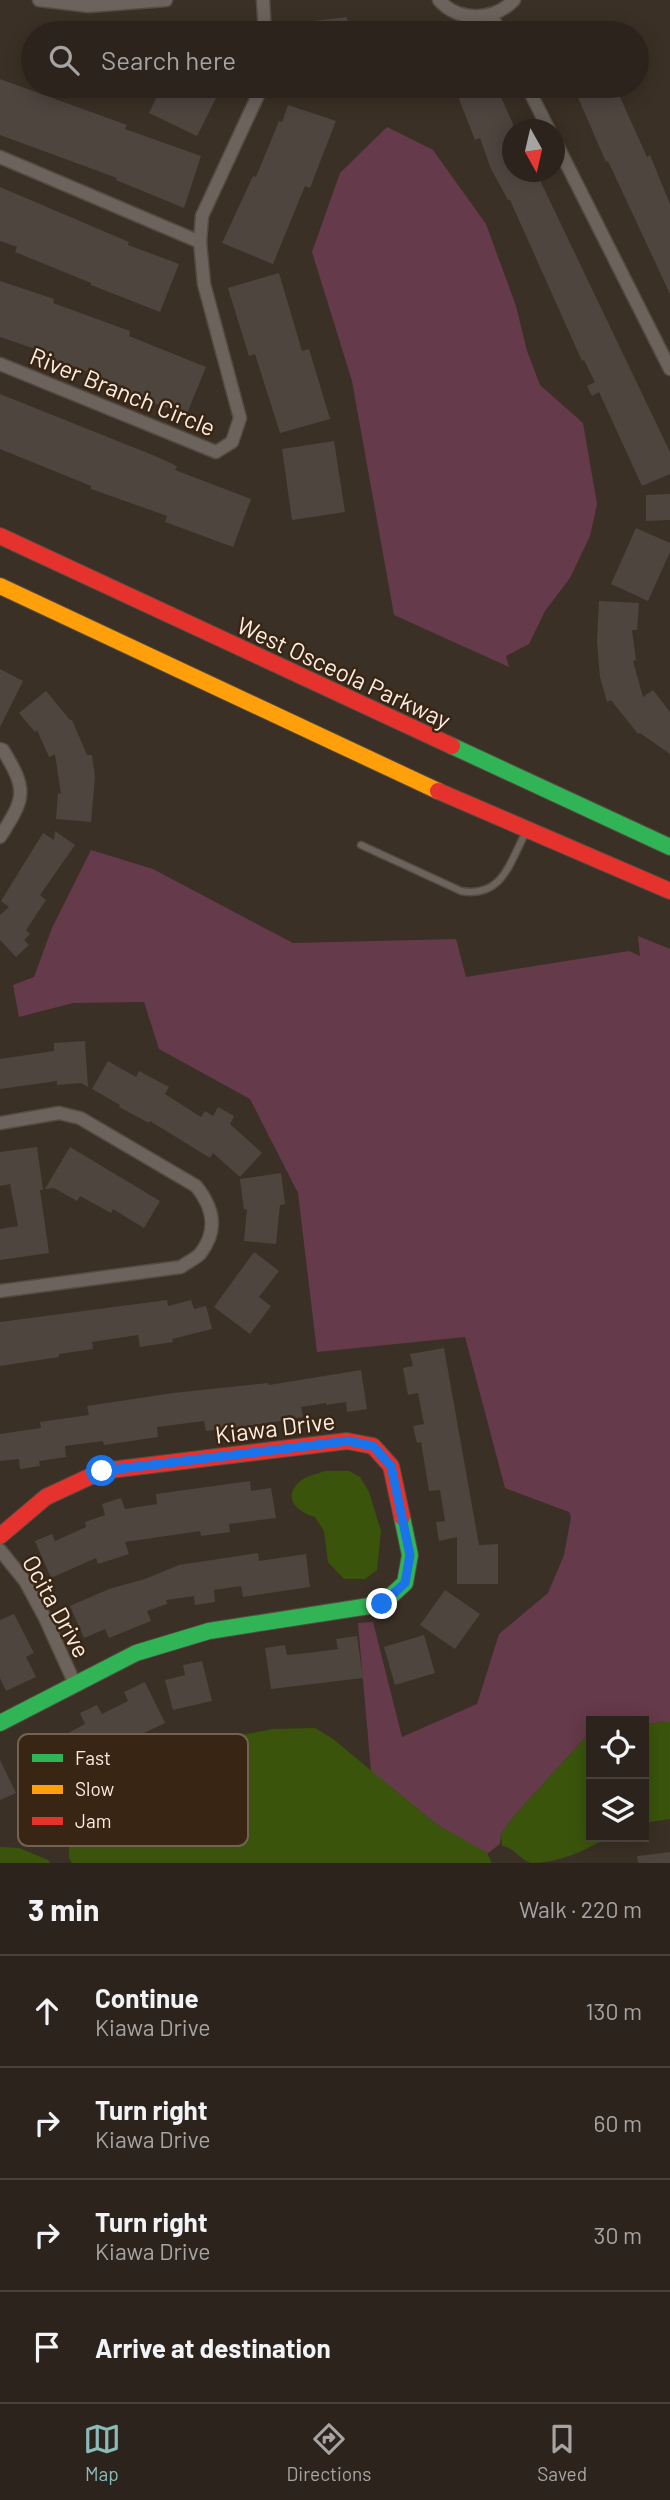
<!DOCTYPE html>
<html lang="en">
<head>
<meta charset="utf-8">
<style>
	:root { --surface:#2c241c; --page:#342c25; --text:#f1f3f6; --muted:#a6a4a3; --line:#48413b; --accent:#8bbbb9 }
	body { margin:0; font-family:Barlow,sans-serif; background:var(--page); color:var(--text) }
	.controls { position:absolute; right:21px; bottom:21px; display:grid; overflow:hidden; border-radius:0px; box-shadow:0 4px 18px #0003 }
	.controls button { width:63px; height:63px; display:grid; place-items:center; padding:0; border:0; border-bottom:2px solid var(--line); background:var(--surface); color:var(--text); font:35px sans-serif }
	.compass { position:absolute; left:502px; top:119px; width:63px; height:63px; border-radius:50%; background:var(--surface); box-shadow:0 4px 18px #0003; rotate:172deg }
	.stop { position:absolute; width:21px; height:21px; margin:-16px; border:5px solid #1a73e8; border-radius:50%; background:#fff }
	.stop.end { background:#1a73e8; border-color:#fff; box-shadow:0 2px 7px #0008 }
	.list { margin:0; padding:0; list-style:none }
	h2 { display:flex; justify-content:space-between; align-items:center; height:91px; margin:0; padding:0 28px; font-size:30px }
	h2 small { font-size:23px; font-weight:400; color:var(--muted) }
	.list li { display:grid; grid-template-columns:46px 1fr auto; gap:21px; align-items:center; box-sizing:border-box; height:112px; padding:0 28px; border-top:2px solid var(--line) }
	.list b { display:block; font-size:26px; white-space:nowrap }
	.list p { margin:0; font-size:23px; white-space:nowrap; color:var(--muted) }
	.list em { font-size:23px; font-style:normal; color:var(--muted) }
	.icon { flex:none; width:38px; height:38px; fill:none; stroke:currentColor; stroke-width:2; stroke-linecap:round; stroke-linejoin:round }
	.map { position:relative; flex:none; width:670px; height:1863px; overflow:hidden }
	.search { position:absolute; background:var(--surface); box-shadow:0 4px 18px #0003; left:21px; right:21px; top:21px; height:77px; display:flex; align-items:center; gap:18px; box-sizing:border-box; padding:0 24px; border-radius:38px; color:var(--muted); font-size:26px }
	.sheet { height:539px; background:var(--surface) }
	nav { display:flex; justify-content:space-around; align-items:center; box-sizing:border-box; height:98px; border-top:2px solid var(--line); background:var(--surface); font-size:19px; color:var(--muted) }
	nav a { display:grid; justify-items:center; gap:4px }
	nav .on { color:var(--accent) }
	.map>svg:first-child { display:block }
	.green { fill:#653a4a }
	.water { fill:#3a550b }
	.building { fill:#4f453f }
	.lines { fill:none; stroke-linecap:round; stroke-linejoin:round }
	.lane-casing { stroke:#554b42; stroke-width:9 }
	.street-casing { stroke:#554b42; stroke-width:15 }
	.fast-casing { stroke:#554b42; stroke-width:18 }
	.slow-casing { stroke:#554b42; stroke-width:18 }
	.jam-casing { stroke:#554b42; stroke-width:18 }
	.lane { stroke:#6c635c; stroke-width:6 }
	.street { stroke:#6c635c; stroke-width:12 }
	.fast { stroke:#30b455; stroke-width:16 }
	.slow { stroke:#ff9f0a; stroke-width:16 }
	.jam { stroke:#e5322d; stroke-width:16 }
	.route { stroke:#1a73e8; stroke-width:9 }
	.labels { text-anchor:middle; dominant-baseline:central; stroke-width:5; stroke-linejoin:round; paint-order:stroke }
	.street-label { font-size:24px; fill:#fbede2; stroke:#392514 }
	.key { fill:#392514; stroke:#736152; stroke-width:2 }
	.key-label { font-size:19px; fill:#fbede2 }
</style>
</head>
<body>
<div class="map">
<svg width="670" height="1863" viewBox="0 0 670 1863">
	<rect width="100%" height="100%" fill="#3b3025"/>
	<g class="green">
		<path d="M387 127 433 150 486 224 516 306 527 351 540 385 583 423 597 504 590 536 570 578 545 611 529 644 506 656 509 667 394 615 352 381 312 252 340 173Z"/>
		<path d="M91 850 153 869 293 943 456 939 466 977 629 951 640 956 638 936 670 949V1722L644 1724V1721H591V1736L585 1738 514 1816 501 1834 500 1844 487 1854 436 1824 371 1771 358 1623 373 1622 402 1737 477 1704 499 1634 548 1593 564 1555 571 1517 569 1512 505 1488 465 1337 317 1352 298 1193 250 1099 159 1049 144 1002 73 1003 19 1017 13 985 34 977 52 928Z"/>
	</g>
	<g class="water">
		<path d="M325 1471H349L360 1477 369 1492 381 1531 377 1570 365 1579H344L328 1562 324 1531 315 1517C298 1512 282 1499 299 1482 305 1476 317 1474 325 1471Z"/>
		<path d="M666 1722H670V1819L644 1823V1724Z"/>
		<path d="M315 1728 333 1739 436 1824 487 1853 492 1863H72L69 1858V1818L90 1799 158 1765 232 1737 273 1729Z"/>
		<path d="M591 1736V1837H609C586 1850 559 1863 531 1863 520 1860 514 1847 502 1846L501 1834 514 1816 585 1738Z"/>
		<path d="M0 1847 19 1848 48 1860 50 1863H0Z"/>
	</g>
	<g class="building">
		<path d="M347 17 349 33H297L295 23Z"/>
		<path d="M0 79 127 125 125 129 201 156 184 208 116 180 117 178 0 135Z"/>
		<path d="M162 86H222L197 136 149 113Z"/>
		<path d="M454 86H496L513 124V172H536L670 452V474L642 486 599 392 592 396 587 386 595 382 584 360 582 361 510 200H508L491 169 480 138 475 140Z"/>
		<path d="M573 86H615L647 157 650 155 670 204V294L608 161 606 162Z"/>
		<path d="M288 105 336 121 310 188 305 186 273 264 222 243 253 176 256 177 279 121 282 122Z"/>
		<path d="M0 187 129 242 128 245 179 264 160 312 91 285V283L15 252 17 247 0 241Z"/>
		<path d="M279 273 302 351 309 349 330 419 280 433 255 354 249 356 228 288Z"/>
		<path d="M0 281 54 299 53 303 130 331 129 336 206 367 186 416 117 388 118 386 90 375 91 373 43 356 44 352 0 337Z"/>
		<path d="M0 394 155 456 177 466 175 470 251 499 233 547 165 522 167 516 91 489V486L0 449Z"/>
		<path d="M334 441 345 512 292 520 282 449Z"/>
		<path d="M670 494V520L646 521V495Z"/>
		<path d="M636 528 670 543V552L648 601 611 584Z"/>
		<path d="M599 601 639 603 637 630H632L636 660 633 661 643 697 653 690 670 712V754L640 733 638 734 611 700 607 702 600 677 597 641Z"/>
		<path d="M0 669 23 681 0 727Z"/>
		<path d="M46 691 70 720H72L87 755H92L95 777 91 822 56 819 58 793 61 794 55 754 49 757 37 730 35 732 19 713Z"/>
		<path d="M55 831 75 845 40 895 46 900 26 930 30 934 24 940 29 945 16 957 0 940V915L9 907 1 901 43 833 54 840Z"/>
		<path d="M85 1041 88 1087 81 1083 57 1085V1081L0 1089V1059L54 1051V1043Z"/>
		<path d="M108 1061 136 1077 139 1071 169 1087 165 1094 201 1117 205 1111 213 1116 218 1107 234 1116 230 1124 262 1153 240 1177 213 1153 210 1158 150 1121 149 1123 119 1107 120 1105 92 1089Z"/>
		<path d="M37 1147 43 1190H40L49 1253 0 1260V1229L18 1226 10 1184 0 1186V1152Z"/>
		<path d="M70 1147 160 1201 144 1228 113 1209 111 1213 80 1196 77 1201 54 1188 45 1189Z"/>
		<path d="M281 1173 285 1204 280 1205 276 1244 244 1241 247 1209 244 1210 240 1179Z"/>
		<path d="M254 1252 279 1271 259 1297 271 1306 250 1334 214 1307Z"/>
		<path d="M167 1300 168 1306 191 1300 194 1309 206 1306 212 1329 172 1339 173 1342 140 1347 138 1335 92 1342 93 1349 59 1354V1357L0 1366V1322Z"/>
		<path d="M444 1348 479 1545 498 1544V1584H457V1537L439 1541 436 1522 445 1521 440 1490 429 1491 421 1442 417 1443 413 1426 424 1424 418 1393 408 1395 403 1368 413 1366 410 1354Z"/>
		<path d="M361 1370 367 1409 347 1412 346 1402 326 1405V1403L301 1407 303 1417 274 1422 206 1431 204 1421 157 1427 158 1437 104 1445 103 1441 65 1446 66 1457 39 1461 40 1466 20 1469 19 1459 0 1461V1434L41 1428 40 1422 89 1415 87 1406 173 1393 268 1383 269 1385Z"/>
		<path d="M250 1481 251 1491 271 1488 276 1518 229 1524 230 1532 201 1536 200 1531 125 1542 129 1554 98 1564 96 1558 51 1578 35 1541 52 1534 55 1541 86 1527 85 1522 105 1515 102 1504 121 1498 125 1509 157 1504 156 1494Z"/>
		<path d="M258 1553 259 1561 306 1554 310 1587 243 1597 241 1586 214 1590 215 1602 195 1605 194 1596 166 1600 167 1604 147 1611 151 1621 109 1638 105 1629 84 1638 70 1606 109 1589 145 1579 179 1565Z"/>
		<path d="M445 1590 480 1614 455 1649 420 1625Z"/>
		<path d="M14 1614 34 1653 26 1657 36 1677 6 1691 0 1678V1620Z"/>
		<path d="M424 1635 435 1673 395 1685 384 1647Z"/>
		<path d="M357 1636 363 1678 271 1689 265 1648 285 1645 287 1655 308 1653 338 1649 336 1639Z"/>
		<path d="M202 1661 212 1701 173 1710 165 1680 185 1675 183 1665Z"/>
		<path d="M145 1682 165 1723 127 1741 123 1733 103 1743 108 1751 38 1787 17 1746 35 1738 39 1747 68 1733 85 1724 80 1713 97 1705 102 1714 128 1701 124 1692Z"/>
		<path d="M0 1760 16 1793 0 1800Z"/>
		<path d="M670 1852V1863H638L637 1856Z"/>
	</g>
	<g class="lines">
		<defs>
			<path id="lane" d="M361 845 461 891C502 898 509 864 525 834"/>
			<g id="street">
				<path d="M39 0 89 6 166 0"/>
				<path d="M263 0 265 33"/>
				<path d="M439 0C458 22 494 21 514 0"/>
				<path d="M491 15 501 33"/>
				<path d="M527 86 549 130"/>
				<path d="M554 139 670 369"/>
				<path d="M0 157 200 242"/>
				<path d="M0 364 216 452 232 442 240 418 204 284 200 242 202 216 259 93 260 86"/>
				<path d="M0 749 3 750C28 791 25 798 0 837"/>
				<path d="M0 1123 59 1113 80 1118 196 1186C213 1207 219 1230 200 1254 195 1259 186 1263 181 1267L0 1291"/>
				<path d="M0 1550 25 1581 45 1618 75 1684"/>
			</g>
			<g id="fast">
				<path d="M452 746 670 847"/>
				<path d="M0 1723 136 1653 209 1631 382 1604 405 1583 410 1555 402 1517"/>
			</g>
			<path id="slow" d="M0 586 438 791"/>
			<g id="jam">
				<path d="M0 536 452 746"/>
				<path d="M438 791 670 891"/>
				<path d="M0 1536 46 1497 102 1471 347 1441 373 1446 391 1466 402 1517"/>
			</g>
		</defs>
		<use href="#lane" class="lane-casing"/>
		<use href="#street" class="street-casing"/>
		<use href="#fast" class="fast-casing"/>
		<use href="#slow" class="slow-casing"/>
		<use href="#jam" class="jam-casing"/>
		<use href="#lane" class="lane"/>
		<use href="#street" class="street"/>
		<use href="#fast" class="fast"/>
		<use href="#slow" class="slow"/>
		<use href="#jam" class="jam"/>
	</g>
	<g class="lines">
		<path class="route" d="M102 1471 348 1441 373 1446 391 1466 410 1555 405 1583 382 1604"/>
	</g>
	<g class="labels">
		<g class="street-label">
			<text transform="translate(123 391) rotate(22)">River Branch Circle</text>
			<text transform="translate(344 672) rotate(25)">West Osceola Parkway</text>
			<text transform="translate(275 1427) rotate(-7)">Kiawa Drive</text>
			<text transform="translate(57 1606) rotate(61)">Ocita Drive</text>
		</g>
	</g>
	<rect x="18" y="1734" width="230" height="112" rx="10" class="key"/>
	<rect x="32" y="1754" width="31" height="8" fill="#30b455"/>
	<rect x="32" y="1785" width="31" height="9" fill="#ff9f0a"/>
	<rect x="32" y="1817" width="31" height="8" fill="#e5322d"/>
	<g class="key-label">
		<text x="75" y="1765">Fast</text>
		<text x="75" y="1796">Slow</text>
		<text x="75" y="1828">Jam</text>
	</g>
</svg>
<div class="controls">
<button><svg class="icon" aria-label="locate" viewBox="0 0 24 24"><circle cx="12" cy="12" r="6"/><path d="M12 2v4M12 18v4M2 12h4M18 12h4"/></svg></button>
<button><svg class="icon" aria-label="layers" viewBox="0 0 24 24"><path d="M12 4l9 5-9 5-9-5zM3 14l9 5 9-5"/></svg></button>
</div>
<svg class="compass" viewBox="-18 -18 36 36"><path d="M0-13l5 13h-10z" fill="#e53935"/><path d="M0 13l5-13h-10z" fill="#a6a4a3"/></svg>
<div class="stop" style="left:102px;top:1471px"></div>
<div class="stop end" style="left:382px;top:1604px"></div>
<div class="search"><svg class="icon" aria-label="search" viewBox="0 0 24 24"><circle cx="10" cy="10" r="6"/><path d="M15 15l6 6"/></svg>Search here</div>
</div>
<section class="sheet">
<h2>3 min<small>Walk · 220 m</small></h2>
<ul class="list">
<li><svg class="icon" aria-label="ahead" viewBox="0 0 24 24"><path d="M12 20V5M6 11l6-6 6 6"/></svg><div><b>Continue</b><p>Kiawa Drive</p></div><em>130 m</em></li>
<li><svg class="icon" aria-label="right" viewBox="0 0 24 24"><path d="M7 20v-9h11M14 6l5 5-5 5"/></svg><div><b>Turn right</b><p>Kiawa Drive</p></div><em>60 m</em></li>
<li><svg class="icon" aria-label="right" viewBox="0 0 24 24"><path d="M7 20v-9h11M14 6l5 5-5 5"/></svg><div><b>Turn right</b><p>Kiawa Drive</p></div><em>30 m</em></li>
<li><svg class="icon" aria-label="arrive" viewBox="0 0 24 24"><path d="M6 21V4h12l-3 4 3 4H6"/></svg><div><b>Arrive at destination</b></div></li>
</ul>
</section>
<nav>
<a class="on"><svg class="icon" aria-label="map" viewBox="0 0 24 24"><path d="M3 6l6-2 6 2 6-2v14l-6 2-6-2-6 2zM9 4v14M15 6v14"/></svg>Map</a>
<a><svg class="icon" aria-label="directions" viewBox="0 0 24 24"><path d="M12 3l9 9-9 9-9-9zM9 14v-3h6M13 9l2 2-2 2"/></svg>Directions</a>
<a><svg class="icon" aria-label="saved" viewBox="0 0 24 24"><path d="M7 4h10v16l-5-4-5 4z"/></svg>Saved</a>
</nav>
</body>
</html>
